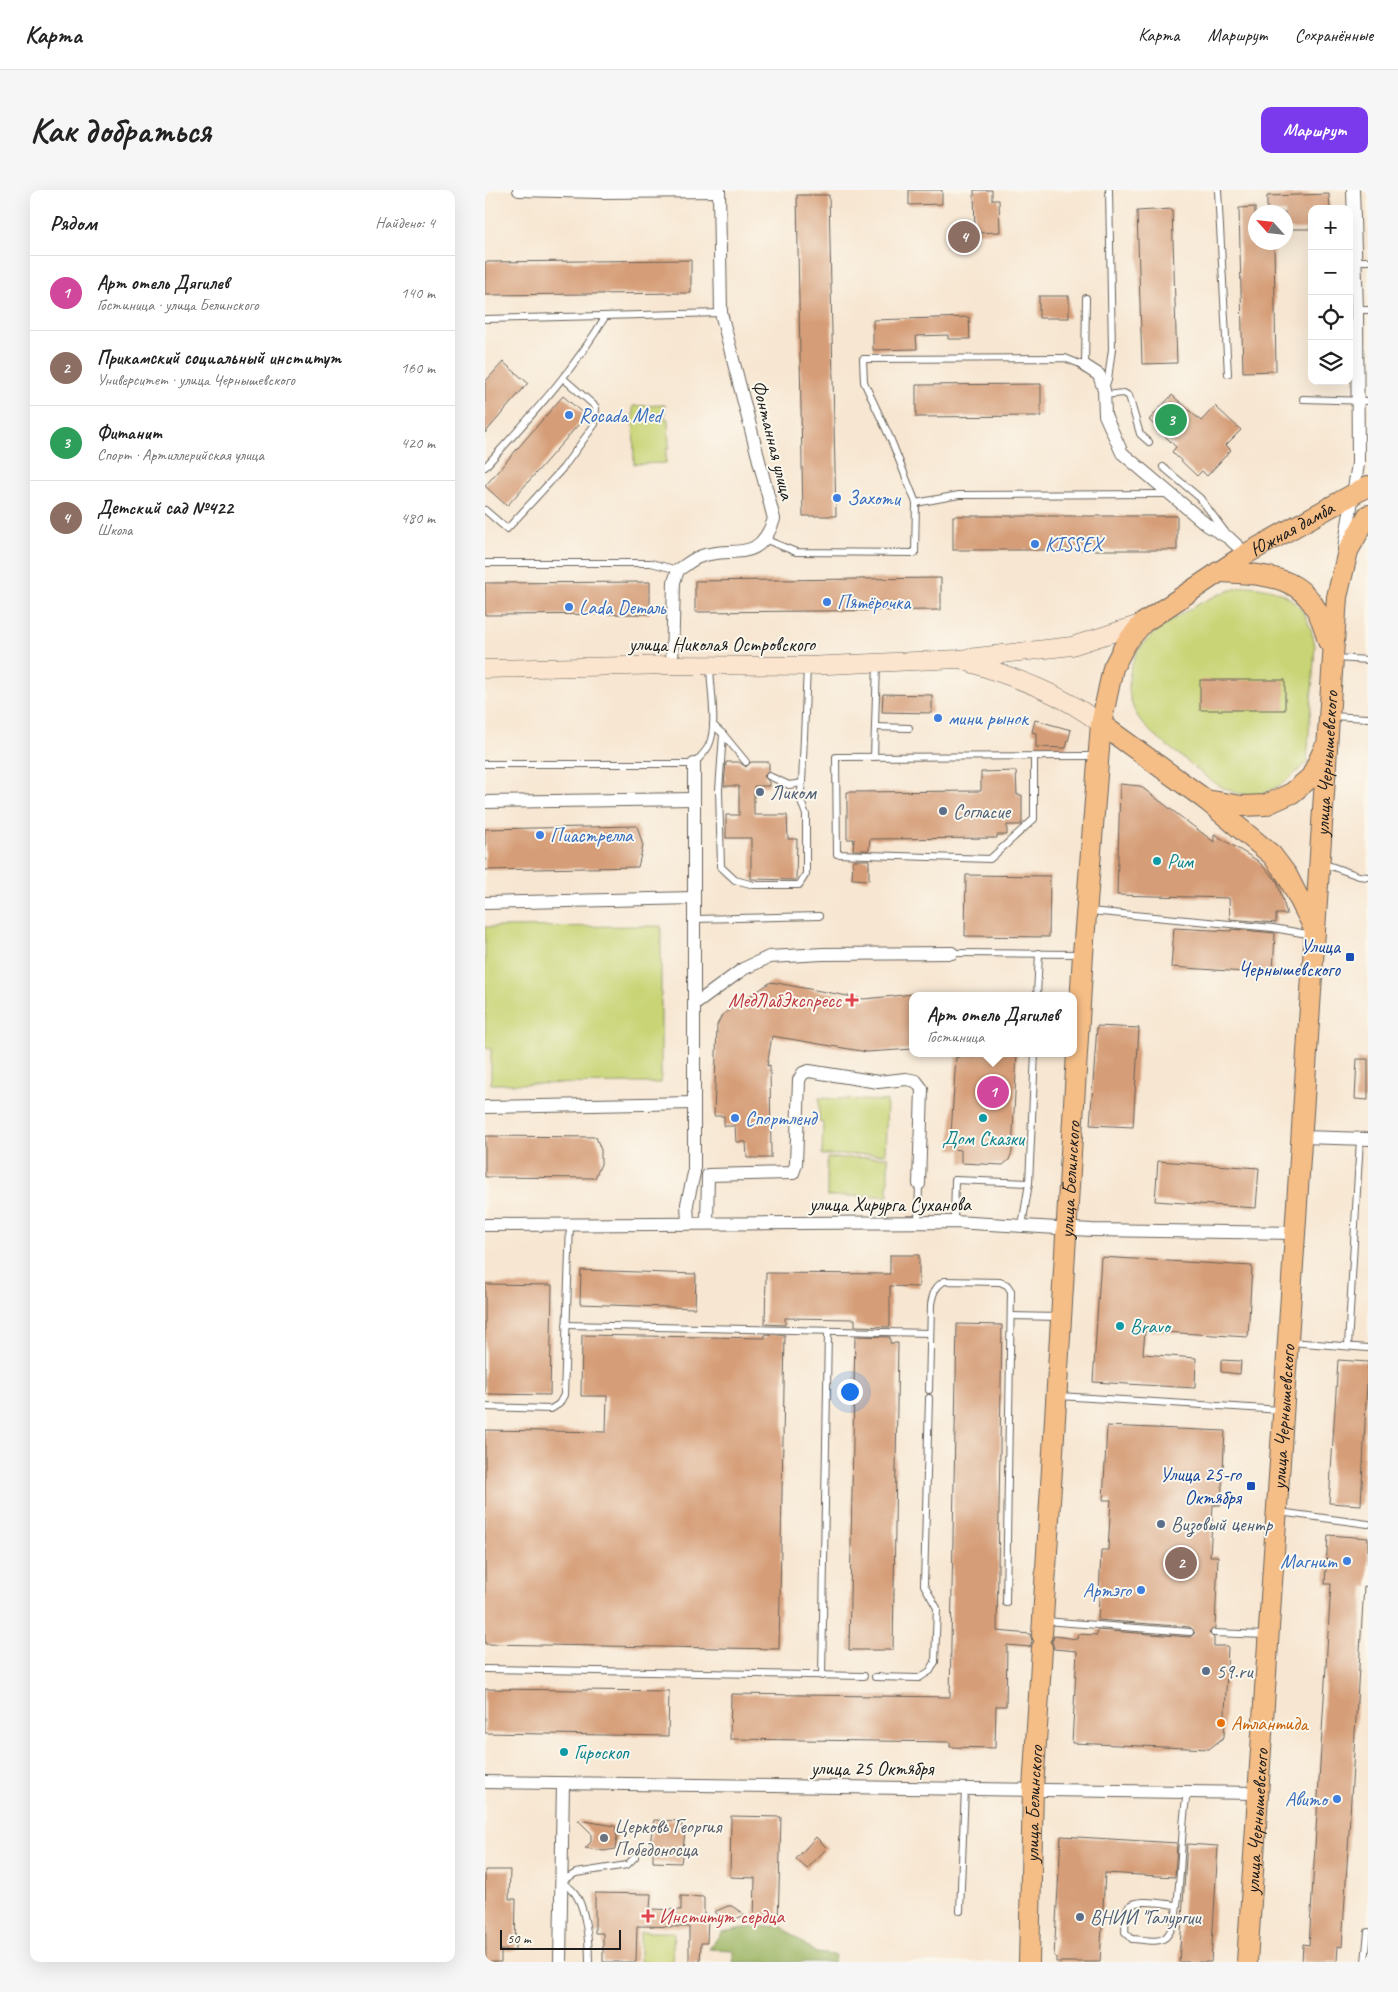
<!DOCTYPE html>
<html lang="ru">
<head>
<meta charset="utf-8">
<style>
	:root { --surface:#fff; --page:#f6f6f6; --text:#222; --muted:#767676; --line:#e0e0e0; --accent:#7c3aed }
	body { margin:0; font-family:Caveat,sans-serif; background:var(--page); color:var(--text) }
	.controls { position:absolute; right:15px; top:15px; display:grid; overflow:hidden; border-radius:10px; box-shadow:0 5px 20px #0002 }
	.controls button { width:45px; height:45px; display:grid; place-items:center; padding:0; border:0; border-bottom:1px solid var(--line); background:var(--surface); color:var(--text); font:25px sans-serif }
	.compass { position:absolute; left:763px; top:15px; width:45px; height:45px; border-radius:50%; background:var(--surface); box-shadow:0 5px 20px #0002; rotate:297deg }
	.scale { position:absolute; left:15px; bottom:12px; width:121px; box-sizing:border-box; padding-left:5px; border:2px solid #1c1c1c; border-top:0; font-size:14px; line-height:18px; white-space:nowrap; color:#1c1c1c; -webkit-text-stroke:4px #fbf7ec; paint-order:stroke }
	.you { position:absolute; left:364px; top:1201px; width:18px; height:18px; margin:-12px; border:4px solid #fff; border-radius:50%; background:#1a73e8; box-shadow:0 0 0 8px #1a73e833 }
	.badge { display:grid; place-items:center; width:32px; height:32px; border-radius:50%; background:var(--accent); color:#fff; font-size:16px; font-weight:700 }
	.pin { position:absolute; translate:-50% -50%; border:2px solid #fff; box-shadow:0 1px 5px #0006 }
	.popup { position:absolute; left:424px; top:802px; width:168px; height:65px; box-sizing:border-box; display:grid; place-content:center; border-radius:10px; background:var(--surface); filter:drop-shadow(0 1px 4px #0005); font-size:16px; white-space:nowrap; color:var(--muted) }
	.popup b { font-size:19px; color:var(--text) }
	.popup::after { content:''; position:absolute; left:50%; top:100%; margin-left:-10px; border:10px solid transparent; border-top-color:var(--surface) }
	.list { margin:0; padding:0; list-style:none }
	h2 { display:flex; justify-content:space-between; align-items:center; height:65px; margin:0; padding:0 20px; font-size:21px }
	h2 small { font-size:16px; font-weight:400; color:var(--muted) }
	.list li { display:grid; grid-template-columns:32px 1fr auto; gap:15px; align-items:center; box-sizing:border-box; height:75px; padding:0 20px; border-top:1px solid var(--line) }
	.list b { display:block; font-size:19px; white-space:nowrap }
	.list p { margin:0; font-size:16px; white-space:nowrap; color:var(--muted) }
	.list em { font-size:16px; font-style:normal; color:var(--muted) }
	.icon { flex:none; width:28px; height:28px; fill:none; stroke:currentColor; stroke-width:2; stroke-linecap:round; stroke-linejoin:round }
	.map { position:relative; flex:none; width:883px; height:1772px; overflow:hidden; border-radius:10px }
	header { display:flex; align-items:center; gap:30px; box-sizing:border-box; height:70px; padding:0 25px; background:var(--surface); border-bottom:1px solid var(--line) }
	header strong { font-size:24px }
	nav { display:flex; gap:28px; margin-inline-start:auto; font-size:18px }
	.intro { display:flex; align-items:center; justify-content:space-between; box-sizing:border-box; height:120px; padding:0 30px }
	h1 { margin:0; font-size:35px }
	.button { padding:12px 22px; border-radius:10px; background:var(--accent); color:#fff; font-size:18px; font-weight:700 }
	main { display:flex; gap:30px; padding:0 30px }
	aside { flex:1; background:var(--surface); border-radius:10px; box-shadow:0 5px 20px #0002 }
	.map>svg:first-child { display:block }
	.green { fill:#c8d475; stroke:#727848 }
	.forest { fill:#9eb666; stroke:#5d6941 }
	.building { fill:#d69e78 }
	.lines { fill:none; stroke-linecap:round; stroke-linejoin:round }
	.lane-casing { stroke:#69635b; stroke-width:8 }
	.street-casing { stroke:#69635b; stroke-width:14 }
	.secondary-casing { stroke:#69635b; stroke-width:19 }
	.primary-casing { stroke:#69635b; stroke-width:22 }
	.lane { stroke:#fff; stroke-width:6 }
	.street { stroke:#fff; stroke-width:12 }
	.secondary { stroke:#fbe5cf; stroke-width:18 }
	.primary { stroke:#f6be87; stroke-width:20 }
	.shop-dot { fill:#3f7fe0; stroke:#fbf7ec; stroke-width:2 }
	.service-dot { fill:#5c6f8a; stroke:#fbf7ec; stroke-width:2 }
	.culture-dot { fill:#0f9aa8; stroke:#fbf7ec; stroke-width:2 }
	.transit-dot { fill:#1a4fb4; stroke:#fbf7ec; stroke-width:2 }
	.health-dot { fill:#e0444e; stroke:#fbf7ec; stroke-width:2 }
	.food-dot { fill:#e8710a; stroke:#fbf7ec; stroke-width:2 }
	.worship-dot { fill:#6b7280; stroke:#fbf7ec; stroke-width:2 }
	.labels { text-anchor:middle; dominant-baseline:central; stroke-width:4; stroke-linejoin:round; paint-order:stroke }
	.shop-label { font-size:20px; fill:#366cbe; stroke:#fbf7ec; text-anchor:start }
	.street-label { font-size:20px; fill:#1c1c1c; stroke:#fbf7ec }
	.service-label { font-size:20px; fill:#4e5e75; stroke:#fbf7ec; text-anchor:start }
	.culture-label { font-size:20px; fill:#0d838f; stroke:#fbf7ec; text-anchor:start }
	.transit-label { font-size:20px; fill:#164399; stroke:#fbf7ec; text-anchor:end }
	.health-label { font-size:20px; fill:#be3a42; stroke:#fbf7ec; text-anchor:end }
	.food-label { font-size:20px; fill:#c56008; stroke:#fbf7ec; text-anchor:start }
	.worship-label { font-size:20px; fill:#5b616d; stroke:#fbf7ec; text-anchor:start }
</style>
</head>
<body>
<header>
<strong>Карта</strong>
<nav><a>Карта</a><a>Маршрут</a><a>Сохранённые</a></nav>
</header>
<div class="intro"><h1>Как добраться</h1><a class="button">Маршрут</a></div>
<main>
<aside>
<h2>Рядом<small>Найдено: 4</small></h2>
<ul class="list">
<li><span class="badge" style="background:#d1479c">1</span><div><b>Арт отель Дягилев</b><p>Гостиница · улица Белинского</p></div><em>140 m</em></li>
<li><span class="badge" style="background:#8d6e63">2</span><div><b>Прикамский социальный институт</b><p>Университет · улица Чернышевского</p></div><em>160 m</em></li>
<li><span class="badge" style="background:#2e9e5b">3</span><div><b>Фитанит</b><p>Спорт · Артиллерийская улица</p></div><em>420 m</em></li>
<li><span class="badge" style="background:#8d6e63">4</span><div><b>Детский сад №422</b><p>Школа</p></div><em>480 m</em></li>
</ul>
</aside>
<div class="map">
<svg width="883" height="1772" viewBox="0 0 883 1772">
	<rect width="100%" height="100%" fill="#fbf7ec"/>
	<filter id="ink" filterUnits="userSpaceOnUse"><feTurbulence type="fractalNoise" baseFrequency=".02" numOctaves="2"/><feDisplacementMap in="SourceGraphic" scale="10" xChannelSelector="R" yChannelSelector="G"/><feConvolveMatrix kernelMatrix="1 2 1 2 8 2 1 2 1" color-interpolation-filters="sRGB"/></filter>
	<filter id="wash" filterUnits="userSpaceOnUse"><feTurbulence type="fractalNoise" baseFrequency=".0096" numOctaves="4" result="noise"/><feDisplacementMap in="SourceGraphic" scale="20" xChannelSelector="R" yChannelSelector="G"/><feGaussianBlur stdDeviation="1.12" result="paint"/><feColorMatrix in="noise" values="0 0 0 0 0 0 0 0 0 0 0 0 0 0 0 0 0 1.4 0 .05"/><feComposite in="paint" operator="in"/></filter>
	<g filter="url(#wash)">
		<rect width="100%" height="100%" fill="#f7e6d1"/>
		<g class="green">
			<path d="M180 215V229H183L184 259H181V273L149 274 148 216Z"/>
			<path d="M761 396C803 398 822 414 830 456L822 573C809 584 792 601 774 604 744 608 723 589 701 570 683 556 656 539 648 517 640 498 644 468 659 453 680 430 730 402 761 396Z"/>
			<path d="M176 736V893L6 894V859L0 858V737Z"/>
			<path d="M334 908 402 911 400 964 337 965 338 933 334 932Z"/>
			<path d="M403 967V1006H342V968Z"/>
			<path d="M155 1742H189L187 1772H155Z"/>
		</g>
		<path class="forest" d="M296 1736 331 1763 350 1765 349 1772H248V1760L224 1759 237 1742 258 1738Z"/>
		<g id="blocks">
			<g class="building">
				<path d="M424 0H457V14L424 15Z"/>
				<path d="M489 0H507V10H514L515 42 490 43Z"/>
				<path d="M844 4 845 19H827V39H800V22H782V6Z"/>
				<path d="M312 5H344L351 326H318Z"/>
				<path d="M770 17V52H789L791 181 758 182 754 18Z"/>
				<path d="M687 19 692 173 657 174 652 21Z"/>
				<path d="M206 70V103L0 105V72Z"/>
				<rect x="554" y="106" width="30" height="22"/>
				<path d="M484 127 485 149H463V145L431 146 432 159 388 160V130Z"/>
				<path d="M18 172 43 193 0 243V192Z"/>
				<path d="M556 194V226L431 227V195Z"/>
				<path d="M687 205 716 231 730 216 756 240 741 255 746 260 722 286 717 281 712 286 687 262 691 257 664 230Z"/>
				<path d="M78 206 101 226 22 316 0 296Z"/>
				<rect x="468" y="326" width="224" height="34"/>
				<path d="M456 388V420L210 422V391Z"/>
				<path d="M165 392V424L0 425V393Z"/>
				<rect x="715" y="490" width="85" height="30"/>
				<path d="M398 504 447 505V523L397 522Z"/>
				<path d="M550 530 586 540 581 558 551 557V543L547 542Z"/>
				<path d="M241 572H254L261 577 266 572H284V581L279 586 284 592V596H269V625H302L303 649H312L311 690 266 689V648H241V625H254V596H239Z"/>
				<path d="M531 581 532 605H537V633L535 635H522V645H512V648L385 649 384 660H368L369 649H362V602L496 601V582Z"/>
				<path d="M635 594 655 596 729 652V644L773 671 792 691 802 724H791V733L745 729 744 708 632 705Z"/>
				<path d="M152 636 158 656 153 677 0 680V639Z"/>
				<path d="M368 670H384V690L367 689Z"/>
				<path d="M481 685 565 686 564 747 480 746Z"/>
				<path d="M689 738 746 741V739L790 743 788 784 686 777Z"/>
				<path d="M286 792 379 809 428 804V859L382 862 287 846 282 876 285 875 286 968H262L261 952H251L250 936H239V926H229L232 835 237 825Z"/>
				<path d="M612 836 654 838 648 937 605 935Z"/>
				<path d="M476 863H532L527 962 524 970 518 975 476 973V960L465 959 471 867H475Z"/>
				<path d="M872 869H883V910L870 909Z"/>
				<path d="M0 946 111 947 116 960V974L110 988 0 987Z"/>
				<path d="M673 971 774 978 771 1018 670 1011Z"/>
				<path d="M405 1065H434V1097L405 1096V1137L370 1136V1129L300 1128V1135L280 1134 281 1083 405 1084Z"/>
				<path d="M616 1067 767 1076 763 1147 660 1141 658 1164 711 1168 710 1198 608 1192Z"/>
				<path d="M96 1080 211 1084 210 1118 95 1114Z"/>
				<path d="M0 1094 67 1095 65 1205 0 1204Z"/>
				<path d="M472 1134 517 1135 512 1441 545 1444 547 1451 545 1457 522 1455 521 1516H511L510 1558 465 1557V1552L245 1549 246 1504 465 1507Z"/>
				<path d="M280 1144 300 1145 294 1459 0 1454V1240L121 1242 122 1206H96L97 1145 280 1148Z"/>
				<path d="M370 1146 405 1147V1153H413L408 1460H364Z"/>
				<path d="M736 1170 756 1171 755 1184 736 1182Z"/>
				<path d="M853 1170 883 1172 876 1315 844 1313Z"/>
				<path d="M622 1236 740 1241 736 1315H728L725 1366H733L730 1438 724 1443 729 1448V1456H743L739 1547 724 1559 587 1553 592 1461 569 1459 567 1452 569 1446 592 1449 593 1444 612 1445V1440L705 1447 710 1443 705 1437 613 1430 616 1360H623L626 1310H618Z"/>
				<path d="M843 1345 883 1348V1397L879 1396 857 1757 853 1756 852 1772H817L818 1754 824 1755 846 1394H840Z"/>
				<path d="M0 1499 184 1501 183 1546 0 1543Z"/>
				<path d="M246 1626 296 1627 293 1732 269 1731 270 1688 245 1687Z"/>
				<path d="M93 1630 130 1636 132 1647 130 1659 119 1661 100 1658 106 1652V1643Z"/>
				<path d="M169 1630 197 1631V1643H200L196 1673 168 1672V1659H165V1653Z"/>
				<path d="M576 1646 692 1653 690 1687 620 1683 615 1772H571V1767L569 1766Z"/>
				<path d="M331 1647 342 1658 322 1679 311 1669Z"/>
				<path d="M702 1654 733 1656 726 1772H694Z"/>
				<path d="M0 1680H25L24 1709H31L30 1761 16 1760V1772H1Z"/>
				<path d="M110 1703 166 1704 165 1719 196 1720V1706L219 1707V1726L223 1725 222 1753H216L215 1772H204V1737L152 1736 151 1772H118V1743H110Z"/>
				<path d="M243 1716H247L260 1725 246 1731 229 1722Z"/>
			</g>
		</g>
	</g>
	<g filter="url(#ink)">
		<use href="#blocks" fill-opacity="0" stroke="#69635b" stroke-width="1"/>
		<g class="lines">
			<defs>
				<g id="lane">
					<path d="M733 0 743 184"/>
					<path d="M870 71H883"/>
					<path d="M872 120H883"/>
					<path d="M0 129 236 123"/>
					<path d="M620 198 623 189 627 159 624 0"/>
					<path d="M619 205 639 203 644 206 655 244 664 252"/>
					<path d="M818 209 883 211"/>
					<path d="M0 277C44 228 86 184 120 127"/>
					<path d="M678 277 715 308 741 343"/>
					<path d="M431 313 474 305 682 304"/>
					<path d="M0 320 22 339 78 278 110 234 111 217 79 189"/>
					<path d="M279 349 311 362 430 363 431 313 406 250 379 192 378 169 580 168 600 176 601 108"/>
					<path d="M0 373H166L193 380"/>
					<path d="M851 468 883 470"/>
					<path d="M846 526 883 528"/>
					<path d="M228 535 238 544 234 600 236 677 250 690 269 695H314L321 684V625L315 608 317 593"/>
					<path d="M390 537 424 538"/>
					<path d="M238 544 261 572"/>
					<path d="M389 567 392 473"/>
					<path d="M549 567V629L505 669 352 664 351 567 610 566"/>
					<path d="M0 574H209C214 568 221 562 224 555 233 536 225 497 225 475"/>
					<path d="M284 586 304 595 317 593 322 477"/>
					<path d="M837 673 874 686 883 687"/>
					<path d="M605 721 788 738 828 745"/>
					<path d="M209 729 334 726"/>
					<path d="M467 763 596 764"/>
					<path d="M552 806 554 763"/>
					<path d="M433 1032 434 994"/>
					<path d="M469 1032 470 990 544 993"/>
					<path d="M537 1036 544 993 550 863"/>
					<path d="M526 1126 574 1127"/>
					<path d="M81 1135 445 1143"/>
					<path d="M805 1152 883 1158"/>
					<path d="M863 1156 875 949"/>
					<path d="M444 1200 446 1114C448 1103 450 1097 459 1091L515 1092 522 1095 526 1101 521 1413"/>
					<path d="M574 1206 796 1220"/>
					<path d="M0 1217 66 1219 74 1214 79 1205 85 1034"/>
					<path d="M794 1322 883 1334"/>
					<path d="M559 1431 705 1442"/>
					<path d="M729 1443 781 1445"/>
					<path d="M0 1479 379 1486"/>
					<path d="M337 1486 343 1141"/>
					<path d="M390 1487 434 1488 445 1481 450 1472 452 1418 439 1395 444 1208"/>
					<path d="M691 1715C679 1714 647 1706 641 1721 639 1727 641 1736 640 1742L647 1749C657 1749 673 1754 681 1747 685 1743 689 1734 690 1730 697 1688 695 1644 702 1602"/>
					<path d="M475 1721 480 1598"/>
					<path d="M104 1772C104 1753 101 1715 88 1701 85 1697 79 1694 75 1692L91 1683 142 1675 150 1667"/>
					<path d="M880 1772 883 1742"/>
				</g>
				<g id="street">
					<path d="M34 0 115 2 234 1"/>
					<path d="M600 176 614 185 619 200 620 225 637 263 722 335 744 348 761 364"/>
					<path d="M859 359 873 274 872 120 868 0"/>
					<path d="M187 475 189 392 193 380C200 376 206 370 214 367 246 354 273 377 289 329L236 123 234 0"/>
					<path d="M0 612 209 609"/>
					<path d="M0 713 209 708"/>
					<path d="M209 815 258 779 284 767 338 764 467 763"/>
					<path d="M0 917 209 913"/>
					<path d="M817 947 883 949"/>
					<path d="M203 1033 202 1014 209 983V574"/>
					<path d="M222 1033 223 985 308 983 311 974 314 890 318 883 324 881 393 892 421 889 431 891 437 899 434 994"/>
					<path d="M0 1035 469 1032 607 1040 810 1043"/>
					<path d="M0 1592 773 1603"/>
					<path d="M75 1772 78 1593"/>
				</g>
				<g id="secondary">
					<path d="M480 471C528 487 575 502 616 534"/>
					<path d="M0 479 187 475 322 476 474 469 587 456 658 433"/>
				</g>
				<g id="primary">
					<path d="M733 382C792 385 827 386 843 451"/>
					<path d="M616 534 721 610 757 616 780 615 807 603 826 587 839 559"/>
					<path d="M721 610 787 665 802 685 830 740"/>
					<path id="s1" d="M557 1445 598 764 616 534 628 478 641 453 658 433 761 364 883 296"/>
					<path id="s2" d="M544 1772 548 1599 557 1458"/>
					<path id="s3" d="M762 1772 852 407 863 361 883 325"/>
				</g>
			</defs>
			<use href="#lane" class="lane-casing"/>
			<use href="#street" class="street-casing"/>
			<use href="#secondary" class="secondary-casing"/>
			<use href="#primary" class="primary-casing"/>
			<use href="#lane" class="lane"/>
			<use href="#street" class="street"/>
			<use href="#secondary" class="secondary"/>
			<use href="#primary" class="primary"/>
		</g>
	</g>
	<g class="shop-dot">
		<circle cx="84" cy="225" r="5"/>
		<circle cx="352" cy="308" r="5"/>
		<circle cx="550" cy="354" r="5"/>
		<circle cx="342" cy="412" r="5"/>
		<circle cx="84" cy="417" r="5"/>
		<circle cx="453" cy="528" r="5"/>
		<circle cx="55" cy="645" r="5"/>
		<circle cx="250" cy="928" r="5"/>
		<circle cx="862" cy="1371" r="5"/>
		<circle cx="656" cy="1400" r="5"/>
		<circle cx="852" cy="1609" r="5"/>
	</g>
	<g class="service-dot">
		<circle cx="275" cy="602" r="5"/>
		<circle cx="458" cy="621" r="5"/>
		<circle cx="676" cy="1334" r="5"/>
		<circle cx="721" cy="1481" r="5"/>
		<circle cx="595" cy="1727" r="5"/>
	</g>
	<g class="culture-dot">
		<circle cx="672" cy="671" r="5"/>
		<circle cx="498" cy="928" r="5"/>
		<circle cx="635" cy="1136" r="5"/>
		<circle cx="79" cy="1562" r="5"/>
	</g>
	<g class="transit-dot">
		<rect x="860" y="762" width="10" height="10" rx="2.5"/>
		<rect x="761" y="1291" width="10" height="10" rx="2.5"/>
	</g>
	<g class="health-dot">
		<path d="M364.5 802.5h5v5h5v5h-5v5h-5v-5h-5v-5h5z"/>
		<path d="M160.5 1718.5h5v5h5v5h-5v5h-5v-5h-5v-5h5z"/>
	</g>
	<circle class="food-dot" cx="736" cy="1533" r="5"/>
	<circle class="worship-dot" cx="119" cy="1648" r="5"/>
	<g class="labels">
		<g class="shop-label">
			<text x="94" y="225">Rocada Med</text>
			<text x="362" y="308">Захоти</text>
			<text x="560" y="354">KISSEX</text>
			<text x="352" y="412">Пятёрочка</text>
			<text x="94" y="417">Lada Dеталь</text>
			<text x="463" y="528">мини рынок</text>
			<text x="65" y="645">Пиастрелла</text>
			<text x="260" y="928">Спортленд</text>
			<text x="852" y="1371" text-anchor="end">Магнит</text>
			<text x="646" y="1400" text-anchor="end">Артэго</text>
			<text x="842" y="1609" text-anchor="end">Авито</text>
		</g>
		<g class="street-label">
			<text transform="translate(288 250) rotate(76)">Фонтанная улица</text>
			<text stroke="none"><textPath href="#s1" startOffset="1201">Южная дамба</textPath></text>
			<text x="237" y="454">улица Николая Островского</text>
			<text stroke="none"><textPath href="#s3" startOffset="1201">улица Чернышевского</textPath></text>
			<text stroke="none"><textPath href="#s1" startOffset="456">улица Белинского</textPath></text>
			<text x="405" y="1014">улица Хирурга Суханова</text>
			<text stroke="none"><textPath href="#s3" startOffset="546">улица Чернышевского</textPath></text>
			<text x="387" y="1578">улица 25 Октября</text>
			<text stroke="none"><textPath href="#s2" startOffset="158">улица Белинского</textPath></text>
			<text stroke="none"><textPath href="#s3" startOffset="141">улица Чернышевского</textPath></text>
		</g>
		<g class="service-label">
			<text x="285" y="602">Ликом</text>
			<text x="468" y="621">Согласие</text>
			<text x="686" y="1334">Визовый центр</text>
			<text x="731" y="1481">59.ru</text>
			<text x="605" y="1727">ВНИИ "Галургии</text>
		</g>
		<g class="culture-label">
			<text x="682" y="671">Рим</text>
			<text x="498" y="948" text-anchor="middle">Дом Сказки</text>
			<text x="645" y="1136">Bravo</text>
			<text x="89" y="1562">Гироскоп</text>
		</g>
		<g class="transit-label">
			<text x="855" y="756">Улица<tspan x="855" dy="23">Чернышевского</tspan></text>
			<text x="756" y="1284">Улица 25-го<tspan x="756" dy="23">Октября</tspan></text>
		</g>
		<g class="health-label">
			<text x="356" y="810">МедЛабЭкспресс</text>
			<text x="174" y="1726" text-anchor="start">Институт сердца</text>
		</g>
		<g class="food-label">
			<text x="746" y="1533">Атлантида</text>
		</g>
		<g class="worship-label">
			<text x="129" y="1636">Церковь Георгия<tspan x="129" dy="23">Победоносца</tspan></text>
		</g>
	</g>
</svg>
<div class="controls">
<button>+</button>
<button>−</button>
<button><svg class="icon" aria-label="locate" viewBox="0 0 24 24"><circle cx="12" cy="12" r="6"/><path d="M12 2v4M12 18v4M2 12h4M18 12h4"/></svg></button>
<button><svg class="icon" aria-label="layers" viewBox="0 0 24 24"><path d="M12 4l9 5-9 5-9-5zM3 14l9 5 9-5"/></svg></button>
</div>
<svg class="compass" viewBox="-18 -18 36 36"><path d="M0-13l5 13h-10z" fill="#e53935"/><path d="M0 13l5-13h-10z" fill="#767676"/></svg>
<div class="scale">50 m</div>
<div class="you"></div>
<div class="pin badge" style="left:508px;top:902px;background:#d1479c">1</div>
<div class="popup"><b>Арт отель Дягилев</b>Гостиница</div>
<div class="pin badge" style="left:696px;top:1373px;background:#8d6e63">2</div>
<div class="pin badge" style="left:686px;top:230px;background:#2e9e5b">3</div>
<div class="pin badge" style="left:479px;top:47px;background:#8d6e63">4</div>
</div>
</main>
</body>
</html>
